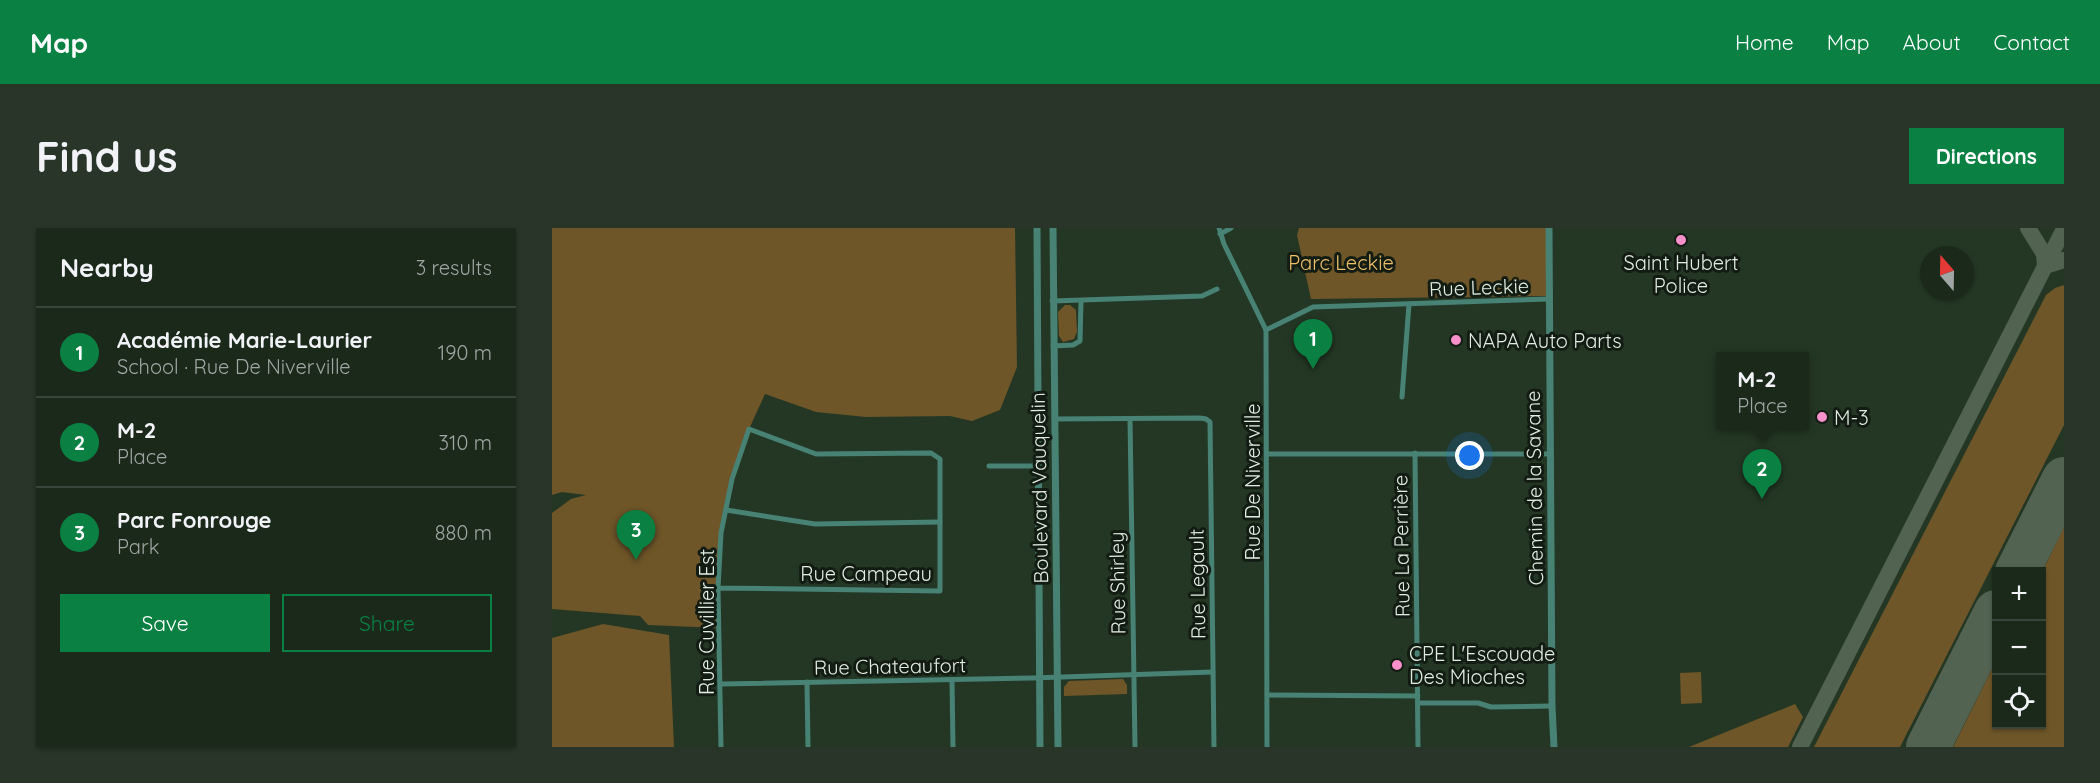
<!DOCTYPE html>
<html lang="en">
<head>
<meta charset="utf-8">
<style>
	:root { --surface:#1b291b; --page:#283528; --text:#f1f3f6; --muted:#a0a6a3; --line:#39453a; --accent:#0b8043 }
	body { margin:0; font-family:Quicksand,sans-serif; background:var(--page); color:var(--text) }
	.controls { position:absolute; right:18px; bottom:18px; display:grid; overflow:hidden; border-radius:0px; box-shadow:0 2px 4px #0004 }
	.controls button { width:54px; height:54px; display:grid; place-items:center; padding:0; border:0; border-bottom:2px solid var(--line); background:var(--surface); color:var(--text); font:30px sans-serif }
	.compass { position:absolute; left:1368px; top:18px; width:54px; height:54px; border-radius:50%; background:var(--surface); box-shadow:0 2px 4px #0004; rotate:340deg }
	.you { position:absolute; left:918px; top:228px; width:21px; height:21px; margin:-15px; border:4px solid #fff; border-radius:50%; background:#1a73e8; box-shadow:0 0 0 9px #1a73e833 }
	.badge { display:grid; place-items:center; width:39px; height:39px; border-radius:50%; background:var(--accent); color:#fff; font-size:20px; font-weight:700 }
	.pin { position:absolute; translate:-50% -50px; filter:drop-shadow(0 2px 3px #0008) }
	.pin::after { content:''; position:absolute; top:32px; width:21px; height:18px; background:inherit; clip-path:polygon(0 0,100% 0,50% 100%) }
	.popup { position:absolute; left:1164px; top:124px; width:93px; height:78px; box-sizing:border-box; display:grid; place-content:center; border-radius:0px; background:var(--surface); filter:drop-shadow(0 2px 4px #0005); font-size:20px; white-space:nowrap; color:var(--muted) }
	.popup b { font-size:22px; color:var(--text) }
	.popup::after { content:''; position:absolute; left:50%; top:100%; margin-left:-12px; border:12px solid transparent; border-top-color:var(--surface) }
	.list { margin:0; padding:0; list-style:none }
	h2 { display:flex; justify-content:space-between; align-items:center; height:78px; margin:0; padding:0 24px; font-size:26px }
	h2 small { font-size:20px; font-weight:400; color:var(--muted) }
	.list li { display:grid; grid-template-columns:39px 1fr auto; gap:18px; align-items:center; box-sizing:border-box; height:90px; padding:0 24px; border-top:2px solid var(--line) }
	.list b { display:block; font-size:22px; white-space:nowrap }
	.list p { margin:0; font-size:20px; white-space:nowrap; color:var(--muted) }
	.list em { font-size:20px; font-style:normal; color:var(--muted) }
	.actions { display:flex; gap:12px; padding:18px 24px }
	.actions a { flex:1; padding:14px 0; border:2px solid var(--accent); border-radius:0px; text-align:center; font-size:21px; color:var(--accent) }
	.actions .main { background:var(--accent); color:#fff }
	.icon { flex:none; width:33px; height:33px; fill:none; stroke:currentColor; stroke-width:2; stroke-linecap:round; stroke-linejoin:round }
	.map { position:relative; flex:none; width:1512px; height:519px; overflow:hidden; border-radius:0px }
	header { display:flex; align-items:center; gap:36px; box-sizing:border-box; height:84px; padding:0 30px; background:var(--accent); color:#fff }
	header strong { font-size:28px }
	nav { display:flex; gap:33px; margin-inline-start:auto; font-size:21px }
	.intro { display:flex; align-items:center; justify-content:space-between; box-sizing:border-box; height:144px; padding:0 36px }
	h1 { margin:0; font-size:42px }
	.button { padding:15px 27px; border-radius:0px; background:var(--accent); color:#fff; font-size:21px; font-weight:700 }
	main { display:flex; gap:36px; padding:0 36px }
	aside { flex:1; background:var(--surface); border-radius:0px; box-shadow:0 2px 4px #0004 }
	.map>svg:first-child { display:block }
	.green { fill:#6e5628 }
	.lines { fill:none; stroke-linecap:round; stroke-linejoin:round }
	.taxiway { stroke:#526352; stroke-width:16 }
	.runway { stroke:#526352; stroke-width:44 }
	.minor { stroke:#478274; stroke-width:5 }
	.tertiary { stroke:#478274; stroke-width:7 }
	.poi-dot { fill:#f890cb; stroke:#131c13; stroke-width:2 }
	.labels { text-anchor:middle; dominant-baseline:central; stroke-width:6; stroke-linejoin:round; paint-order:stroke }
	.park-label { font-size:20px; fill:#edbf6a; stroke:#131c13 }
	.poi-label { font-size:20px; fill:#dfebde; stroke:#131c13; text-anchor:start }
	.street-label { font-size:20px; fill:#dfebde; stroke:#131c13 }
</style>
</head>
<body>
<header>
<strong>Map</strong>
<nav><a>Home</a><a>Map</a><a>About</a><a>Contact</a></nav>
</header>
<div class="intro"><h1>Find us</h1><a class="button">Directions</a></div>
<main>
<aside>
<h2>Nearby<small>3 results</small></h2>
<ul class="list">
<li><span class="badge">1</span><div><b>Académie Marie-Laurier</b><p>School · Rue De Niverville</p></div><em>190 m</em></li>
<li><span class="badge">2</span><div><b>M-2</b><p>Place</p></div><em>310 m</em></li>
<li><span class="badge">3</span><div><b>Parc Fonrouge</b><p>Park</p></div><em>880 m</em></li>
</ul>
<div class="actions"><a class="main">Save</a><a>Share</a></div>
</aside>
<div class="map">
<svg width="1512" height="519" viewBox="0 0 1512 519">
	<rect width="100%" height="100%" fill="#243724"/>
	<g class="green">
		<path d="M0 0H463L465 139 448 182 420 193 398 188 314 189 264 184 213 166C201 193 186 222 179 252 168 301 168 350 167 400L96 397 88 388 0 381V285L19 271 34 267 10 264 0 267Z"/>
		<path d="M747 0H994L995 68 759 71 745 7Z"/>
		<path d="M1512 57V197L1348 519H1262L1494 67 1503 60Z"/>
		<path d="M513 77H518L524 82 525 104 522 111 511 114 507 108 506 84Z"/>
		<path d="M1512 299V519H1401L1444 433V496H1490V344Z"/>
		<path d="M51 396 117 407 122 519H0V410Z"/>
		<path d="M1149 444 1150 475 1129 476 1128 445Z"/>
		<path d="M571 451 575 457V466L512 468V459L517 453Z"/>
		<path d="M1243 476 1251 489 1236 519H1137Z"/>
	</g>
	<g class="lines">
		<g class="taxiway">
			<path d="M1476 0 1492 26 1493 38 1512 32"/>
			<path d="M1248 519 1512 1"/>
		</g>
		<g class="runway">
			<path d="M1465 344 1512 251"/>
			<path d="M1376 519 1444 384"/>
		</g>
		<g class="minor">
			<path d="M667 0 672 16 714 102 715 519"/>
			<path d="M668 6 679 0"/>
			<path d="M500 73 650 68 665 61"/>
			<path d="M714 102 761 79 997 71"/>
			<path d="M501 118 521 117 528 113 529 73"/>
			<path d="M850 169 857 76"/>
			<path d="M502 191 648 190 654 191 658 194 662 519"/>
			<path d="M578 191 583 519"/>
			<path d="M863 225 866 519"/>
			<path d="M715 226H998"/>
			<path d="M437 238H487"/>
			<path d="M174 282 263 296 388 294"/>
			<path d="M166 360 388 363V231L379 225 264 226 197 201 180 251 169 305 166 360 169 519"/>
			<path d="M400 452 401 519"/>
			<path d="M255 454 256 519"/>
			<path d="M169 456 480 450 661 444"/>
			<path d="M715 467 866 468"/>
			<path d="M866 475H926L939 479 1000 478"/>
		</g>
		<g class="tertiary">
			<path d="M485 0 488 519"/>
			<path d="M501 0 506 519"/>
			<path d="M997 0 1000 478 1002 519"/>
		</g>
	</g>
	<g class="poi-dot">
		<circle cx="1129" cy="12" r="6"/>
		<circle cx="904" cy="112" r="6"/>
		<circle cx="1270" cy="189" r="6"/>
		<circle cx="845" cy="437" r="6"/>
	</g>
	<g class="labels">
		<g class="park-label">
			<text x="789" y="34">Parc Leckie</text>
		</g>
		<g class="poi-label">
			<text x="1129" y="34" text-anchor="middle">Saint Hubert<tspan x="1129" dy="23">Police</tspan></text>
			<text x="916" y="112">NAPA Auto Parts</text>
			<text x="1282" y="189">M-3</text>
			<text x="857" y="425">CPE L'Escouade<tspan x="857" dy="23">Des Mioches</tspan></text>
		</g>
		<g class="street-label">
			<text transform="translate(927 59) rotate(-2)">Rue Leckie</text>
			<text transform="translate(700 254) rotate(-90)">Rue De Niverville</text>
			<text transform="translate(487 260) rotate(-91)">Boulevard Vauquelin</text>
			<text transform="translate(982 260) rotate(-91)">Chemin de la Savane</text>
			<text transform="translate(849 318) rotate(-91)">Rue La Perrière</text>
			<text x="314" y="345">Rue Campeau</text>
			<text transform="translate(565 355) rotate(-91)">Rue Shirley</text>
			<text transform="translate(645 356) rotate(-91)">Rue Legault</text>
			<text transform="translate(154 394) rotate(-90)">Rue Cuvillier Est</text>
			<text transform="translate(338 438) rotate(-1)">Rue Chateaufort</text>
		</g>
	</g>
</svg>
<div class="controls">
<button>+</button>
<button>−</button>
<button><svg class="icon" aria-label="locate" viewBox="0 0 24 24"><circle cx="12" cy="12" r="6"/><path d="M12 2v4M12 18v4M2 12h4M18 12h4"/></svg></button>
</div>
<svg class="compass" viewBox="-18 -18 36 36"><path d="M0-13l5 13h-10z" fill="#e53935"/><path d="M0 13l5-13h-10z" fill="#a0a6a3"/></svg>
<div class="you"></div>
<div class="pin badge" style="left:761px;top:141px">1</div>
<div class="pin badge" style="left:1210px;top:271px">2</div>
<div class="popup"><b>M-2</b>Place</div>
<div class="pin badge" style="left:84px;top:332px">3</div>
</div>
</main>
</body>
</html>
